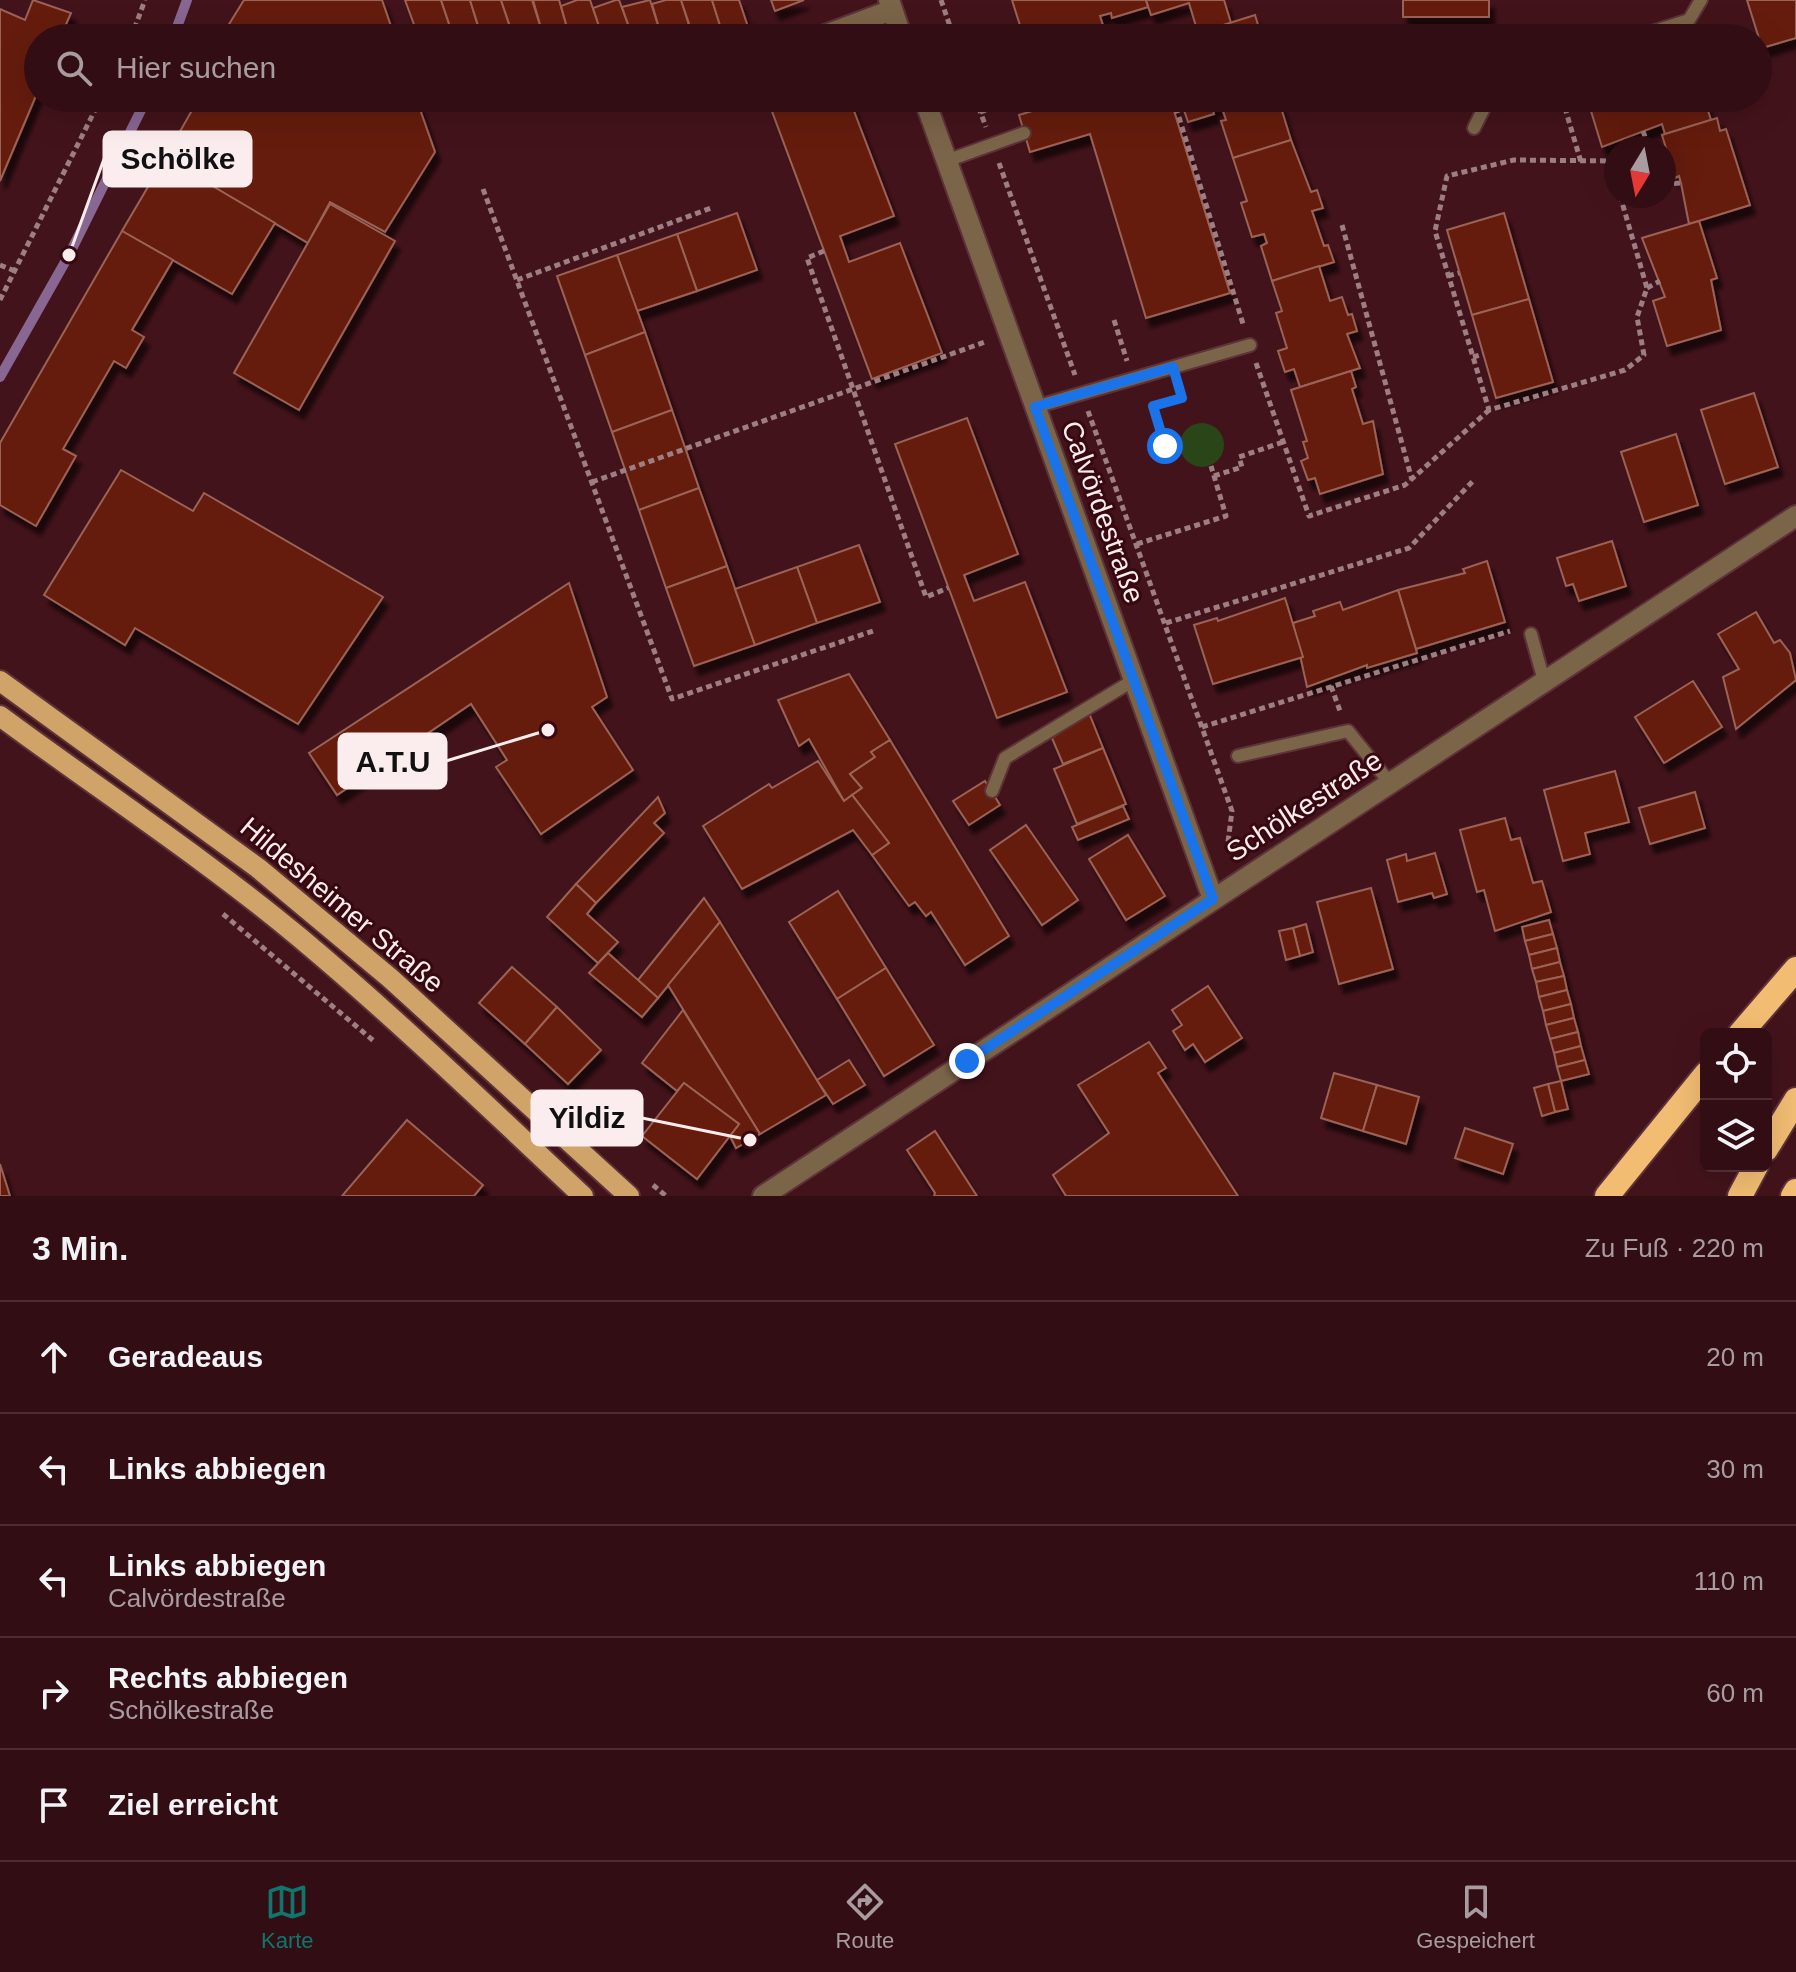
<!DOCTYPE html>
<html lang="de">
<head>
<meta charset="utf-8">
<style>
	:root { --surface:#320e14; --page:#3d1c22; --text:#f1f3f6; --muted:#a89ca0; --line:#4d2e34; --accent:#0f766e }
	body { margin:0; font-family:Arial,sans-serif; background:var(--page); color:var(--text) }
	.controls { position:absolute; right:24px; bottom:24px; display:grid; overflow:hidden; border-radius:12px; box-shadow:0 8px 32px #0002 }
	.controls button { width:72px; height:72px; display:grid; place-items:center; padding:0; border:0; border-bottom:2px solid var(--line); background:var(--surface); color:var(--text); font:40px sans-serif }
	.compass { position:absolute; left:1604px; top:136px; width:72px; height:72px; border-radius:50%; background:var(--surface); box-shadow:0 8px 32px #0002; rotate:190deg }
	.stop { position:absolute; width:24px; height:24px; margin:-18px; border:6px solid #1a73e8; border-radius:50%; background:#fff }
	.stop.end { background:#1a73e8; border-color:#fff; box-shadow:0 2px 8px #0008 }
	.list { margin:0; padding:0; list-style:none }
	h2 { display:flex; justify-content:space-between; align-items:center; height:104px; margin:0; padding:0 32px; font-size:34px }
	h2 small { font-size:26px; font-weight:400; color:var(--muted) }
	.list li { display:grid; grid-template-columns:52px 1fr auto; gap:24px; align-items:center; box-sizing:border-box; height:112px; padding:0 32px; border-top:2px solid var(--line) }
	.list b { display:block; font-size:30px; white-space:nowrap }
	.list p { margin:0; font-size:26px; white-space:nowrap; color:var(--muted) }
	.list em { font-size:26px; font-style:normal; color:var(--muted) }
	.icon { flex:none; width:44px; height:44px; fill:none; stroke:currentColor; stroke-width:2; stroke-linecap:round; stroke-linejoin:round }
	.map { position:relative; flex:none; width:1796px; height:1196px; overflow:hidden }
	.search { position:absolute; background:var(--surface); box-shadow:0 8px 32px #0002; left:24px; right:24px; top:24px; height:88px; display:flex; align-items:center; gap:20px; box-sizing:border-box; padding:0 28px; border-radius:44px; color:var(--muted); font-size:30px }
	.sheet { height:664px; background:var(--surface) }
	nav { display:flex; justify-content:space-around; align-items:center; box-sizing:border-box; height:112px; border-top:2px solid var(--line); background:var(--surface); font-size:22px; color:var(--muted) }
	nav a { display:grid; justify-items:center; gap:4px }
	nav .on { color:var(--accent) }
	.map>svg:first-child { display:block }
	.green { fill:#2a4517 }
	.lines { fill:none; stroke-linecap:round; stroke-linejoin:round }
	.stream { stroke:#886792; stroke-width:10 }
	.building { fill:#651a09; stroke:#9a6356; stroke-width:2; filter:url(#shadow) }
	.service-casing { stroke:#5d3239; stroke-width:16 }
	.minor-casing { stroke:#5d3239; stroke-width:24 }
	.primary-casing { stroke:#5d3239; stroke-width:24 }
	.motorway-casing { stroke:#5d3239; stroke-width:28 }
	.path { stroke:#9d7e82; stroke-width:5; stroke-dasharray:6 4; stroke-linecap:butt }
	.service { stroke:#7b6549; stroke-width:12 }
	.minor { stroke:#7b6549; stroke-width:20 }
	.primary { stroke:#d0a468; stroke-width:20 }
	.motorway { stroke:#f2bd73; stroke-width:24 }
	.route { stroke:#1a73e8; stroke-width:10 }
	.labels { text-anchor:middle; dominant-baseline:central; stroke-width:6; stroke-linejoin:round; paint-order:stroke }
	.street-label { font-size:28px; fill:#fbedee; stroke:#380811 }
	.leader { fill:none; stroke:#fbedee; stroke-width:3 }
	.callout-dot { fill:#fbedee; stroke:#380811; stroke-width:3 }
	.callout { fill:#fbedee; stroke:#fbedee; stroke-width:3 }
	.callout-label { font-size:30px; text-anchor:middle; font-weight:bold; fill:#111 }
</style>
</head>
<body>
<div class="map">
<svg width="1796" height="1196" viewBox="0 0 1796 1196">
	<defs>
		<filter id="shadow"><feDropShadow dx="5" dy="9" stdDeviation="2" flood-color="#0009"/></filter>
	</defs>
	<rect width="100%" height="100%" fill="#43131b"/>
	<circle class="green" cx="1202" cy="445" r="22"/>
	<g class="lines">
		<g class="stream">
			<path d="M173 38 187 0"/>
			<path d="M0 377 69 255 147 98"/>
		</g>
	</g>
	<g class="building">
		<path d="M33 0 71 13 60 38H38V91L0 181V9L25 20Z"/>
		<path d="M244 0H382L395 38H230L223 34Z"/>
		<path d="M405 0H441L451 30 419 38Z"/>
		<path d="M441 0H470L480 33 454 38Z"/>
		<path d="M470 0H501L513 36 482 38Z"/>
		<path d="M501 0H532L544 38H514Z"/>
		<path d="M533 0H559L570 38H544Z"/>
		<path d="M577 0H590L603 38H570L561 6Z"/>
		<path d="M616 0H619L633 38H603L593 8Z"/>
		<path d="M650 0 662 38H633L622 7Z"/>
		<path d="M666 0H681L693 38H662L652 4Z"/>
		<path d="M681 0H712L724 38H694Z"/>
		<path d="M712 0H739L750 33 724 38Z"/>
		<path d="M771 0H804L775 11Z"/>
		<path d="M1012 0H1146L1148 7 1112 18 1111 13 1100 16 1107 38H1069L1067 32 1049 38H1024Z"/>
		<path d="M1146 0H1224L1231 23 1198 33 1189 3 1151 15Z"/>
		<rect x="1403" y="0" width="86" height="17"/>
		<path d="M1747 0H1796V38L1762 48Z"/>
		<path d="M1255 15 1262 38H1200L1198 33Z"/>
		<path d="M199 98H416L435 152 385 232 330 202 308 243 165 158Z"/>
		<path d="M792 98H849L894 216 840 236 849 262 900 243 942 353 872 379 770 106Z"/>
		<path d="M1076 98H1170L1230 293 1146 318 1090 134 1030 152 1019 115Z"/>
		<path d="M1180 98H1278L1291 140 1233 158 1221 121 1226 120 1221 105 1212 107 1214 114 1188 122Z"/>
		<path d="M1587 98H1704L1711 120 1665 134 1662 124 1602 147Z"/>
		<path d="M1717 118 1720 131 1726 129 1750 205 1689 224 1681 183 1679 176 1675 178 1662 135Z"/>
		<path d="M1291 140 1311 192 1317 190 1323 208 1312 211 1324 246 1328 245 1334 262 1272 281 1261 246 1267 243 1264 234 1252 237 1241 203 1247 201 1233 158Z"/>
		<path d="M165 158 275 223 232 294 122 231Z"/>
		<path d="M330 204 395 241 299 410 234 373Z"/>
		<path d="M737 213 757 270 697 291 677 234Z"/>
		<path d="M1504 213 1529 299 1472 315 1447 230Z"/>
		<path d="M1699 221 1717 278 1711 280 1721 330 1667 346 1653 301 1665 297 1642 238Z"/>
		<path d="M122 231 173 260 132 330 144 337 126 368 114 361 63 449 76 456 36 526 0 505V443Z"/>
		<path d="M677 234 697 291 637 311 617 255Z"/>
		<path d="M617 255 645 332 585 355 557 276Z"/>
		<path d="M1319 266 1330 301 1342 297 1348 315 1352 314 1357 331 1347 334 1360 368 1300 387 1294 369 1285 372 1278 351 1287 348 1276 313 1282 311 1272 281Z"/>
		<path d="M1529 299 1553 382 1496 398 1472 315Z"/>
		<path d="M645 332 672 410 612 432 585 355Z"/>
		<path d="M1351 371 1356 387 1352 389 1363 424 1373 421 1383 474 1320 494 1315 478 1308 480 1301 461 1308 458 1303 442 1307 441 1291 390Z"/>
		<path d="M1754 393 1778 467 1725 484 1701 410Z"/>
		<path d="M672 410 699 488 639 510 612 432Z"/>
		<path d="M967 418 1018 554 964 575 974 601 1025 582 1067 692 997 718 895 444Z"/>
		<path d="M1676 434 1698 505 1644 522 1621 452Z"/>
		<path d="M121 470 193 511 204 493 383 597 298 724 135 628 125 645 44 595Z"/>
		<path d="M699 488 727 566 666 588 639 510Z"/>
		<path d="M1612 541 1626 586 1579 601 1573 584 1566 586 1557 558Z"/>
		<path d="M859 545 880 602 817 623 797 567Z"/>
		<path d="M1487 561 1505 622 1416 649 1398 590 1465 573 1463 569Z"/>
		<path d="M727 566 755 645 694 666 666 588Z"/>
		<path d="M797 567 817 623 755 645 735 589Z"/>
		<path d="M569 583 607 697 592 707 633 770 541 834 496 767 507 760 471 704 337 795 309 753Z"/>
		<path d="M1398 590 1417 653 1367 668V665L1307 687 1293 623 1315 616 1313 611 1340 602 1343 610Z"/>
		<path d="M1285 598 1303 657 1213 684 1194 625 1217 618 1218 621Z"/>
		<path d="M1756 612 1774 643 1780 640 1790 653 1796 680 1736 729 1723 677 1739 669 1718 634Z"/>
		<path d="M849 674 890 740 871 752 875 757 850 774 862 788 844 801 809 739 799 746 778 700Z"/>
		<path d="M1693 681 1722 727 1664 763 1635 717Z"/>
		<path d="M1089 713 1103 748 1063 764 1052 738Z"/>
		<path d="M890 740 1009 936 965 965 931 912 926 916 915 902 909 906 872 855 889 843 852 795 862 788 850 774 875 757 871 752Z"/>
		<path d="M1103 748 1126 804 1077 824 1054 769Z"/>
		<path d="M818 761 844 801 852 795 889 843 872 855 853 830 742 889 703 826 769 784 772 788Z"/>
		<path d="M1615 771 1629 822 1585 833 1590 854 1563 861 1544 790Z"/>
		<path d="M985 781 1000 805 969 825 953 801Z"/>
		<path d="M1695 792 1705 828 1650 844 1639 808Z"/>
		<path d="M658 797 665 813 654 823 664 833 596 903 576 884Z"/>
		<path d="M1123 806 1129 819 1078 840 1072 827Z"/>
		<path d="M1505 818 1511 840 1520 838 1533 883 1542 881 1551 912 1495 931 1484 890 1477 892 1460 830Z"/>
		<path d="M1026 825 1078 900 1042 925 990 850Z"/>
		<path d="M1128 835 1165 896 1126 920 1089 859Z"/>
		<path d="M1435 853 1447 894 1434 898 1432 893 1398 902 1387 860 1406 854 1407 861Z"/>
		<path d="M576 884 596 903 587 914 618 942 598 963 547 917Z"/>
		<path d="M1371 888 1393 969 1339 984 1317 902Z"/>
		<path d="M838 891 886 968 837 999 789 922Z"/>
		<path d="M704 898 720 922 658 998 638 980Z"/>
		<path d="M1549 920 1553 934 1525 941 1522 927Z"/>
		<path d="M720 922 826 1095 760 1134 668 985Z"/>
		<path d="M1306 924 1313 952 1300 956 1293 928Z"/>
		<path d="M1293 928 1300 956 1286 960 1279 931Z"/>
		<path d="M1553 934 1557 948 1529 955 1525 941Z"/>
		<path d="M1557 948 1560 962 1532 969 1529 955Z"/>
		<path d="M608 953 658 998 642 1017 589 973Z"/>
		<path d="M1560 962 1564 976 1536 982 1532 969Z"/>
		<path d="M512 967 557 1007 525 1044 479 1003Z"/>
		<path d="M886 968 934 1045 884 1076 837 999Z"/>
		<path d="M1564 976 1567 990 1539 997 1536 982Z"/>
		<path d="M1208 986 1242 1038 1205 1062 1193 1044 1185 1050 1173 1031 1182 1025 1172 1010Z"/>
		<path d="M1567 990 1571 1004 1543 1011 1539 997Z"/>
		<path d="M1571 1004 1574 1018 1546 1025 1543 1011Z"/>
		<path d="M557 1007 601 1050 568 1084 525 1044Z"/>
		<path d="M683 1010 760 1134 736 1148 730 1136 739 1124 684 1083 677 1091 642 1063Z"/>
		<path d="M1574 1018 1578 1032 1550 1039 1546 1025Z"/>
		<path d="M1578 1032 1581 1046 1554 1053 1550 1039Z"/>
		<path d="M1149 1042 1166 1068 1158 1073 1238 1196H1066L1053 1175 1109 1133 1078 1085Z"/>
		<path d="M1581 1046 1585 1060 1557 1067 1554 1053Z"/>
		<path d="M849 1060 865 1085 833 1104 817 1080Z"/>
		<path d="M1585 1060 1589 1074 1561 1081 1557 1067Z"/>
		<path d="M1334 1073 1377 1085 1363 1131 1321 1118Z"/>
		<path d="M1561 1081 1568 1109 1555 1112 1548 1084Z"/>
		<path d="M684 1083 739 1124 697 1179 642 1136Z"/>
		<path d="M1548 1084 1555 1112 1542 1116 1534 1088Z"/>
		<path d="M1377 1085 1419 1097 1406 1144 1363 1131Z"/>
		<path d="M407 1120 483 1185 474 1196H342Z"/>
		<path d="M1465 1128 1513 1144 1503 1174 1455 1158Z"/>
		<path d="M935 1131 977 1196H934L935 1193 907 1150Z"/>
		<path d="M0 1164 10 1196H0Z"/>
	</g>
	<g class="lines">
		<defs>
			<g id="service">
				<path d="M1633 38 1689 20 1701 0"/>
				<path d="M1474 128 1489 98"/>
				<path d="M946 161 1024 133"/>
				<path d="M1035 407 1250 345"/>
				<path d="M1531 634 1544 681"/>
				<path d="M1238 756 1348 731 1390 783"/>
				<path d="M992 791 1005 758 1134 680"/>
			</g>
			<g id="minor">
				<path d="M889 0 902 38"/>
				<path d="M817 38 892 10"/>
				<path d="M924 98 1213 899"/>
				<path d="M763 1196 1796 516"/>
			</g>
			<g id="primary">
				<path d="M0 681 258 868 390 978 629 1196"/>
				<path d="M0 716C100 790 204 858 299 937 397 1019 489 1108 583 1196"/>
			</g>
			<g id="motorway">
				<path d="M1740 1034 1796 969"/>
				<path d="M1766 1149 1796 1100"/>
				<path d="M1607 1196 1706 1074"/>
				<path d="M1740 1196 1756 1166"/>
				<path d="M1793 1196 1796 1191"/>
			</g>
		</defs>
		<use href="#service" class="service-casing"/>
		<use href="#minor" class="minor-casing"/>
		<use href="#primary" class="primary-casing"/>
		<use href="#motorway" class="motorway-casing"/>
		<g class="path">
			<path d="M941 0 954 38"/>
			<path d="M131 38 145 0"/>
			<path d="M975 98 986 127"/>
			<path d="M1173 98 1244 327"/>
			<path d="M1562 98 1581 162"/>
			<path d="M980 112 1023 98"/>
			<path d="M1643 131 1649 148"/>
			<path d="M1616 161 1514 160 1447 176 1435 231 1489 410 1625 370 1644 355 1637 317 1647 288 1621 199 1629 196"/>
			<path d="M999 163 1075 375"/>
			<path d="M1609 163 1616 186"/>
			<path d="M1664 184 1681 183"/>
			<path d="M483 189 672 699 873 631"/>
			<path d="M1342 225 1412 480"/>
			<path d="M824 251 807 258 926 597 948 588"/>
			<path d="M0 265 15 271"/>
			<path d="M1448 276 1459 273"/>
			<path d="M517 280 711 208"/>
			<path d="M1647 288 1660 281"/>
			<path d="M0 300 101 98"/>
			<path d="M1114 320 1127 361"/>
			<path d="M1473 357 1483 354"/>
			<path d="M1256 363 1309 516 1405 485 1489 410"/>
			<path d="M1088 411 1232 811 1228 842 1249 847"/>
			<path d="M1179 442 1165 446 1153 406 1182 398 1179 387"/>
			<path d="M1214 476 1242 467 1239 457 1283 442"/>
			<path d="M592 482 985 342"/>
			<path d="M1137 544 1226 516 1211 466"/>
			<path d="M1166 623 1409 548 1473 481"/>
			<path d="M1331 686 1340 711"/>
			<path d="M1202 727 1510 631"/>
			<path d="M223 914 375 1042"/>
			<path d="M653 1185 666 1196"/>
		</g>
		<use href="#service" class="service"/>
		<use href="#minor" class="minor"/>
		<use href="#primary" class="primary"/>
		<use href="#motorway" class="motorway"/>
	</g>
	<g class="lines">
		<path class="route" d="M967 1061 1213 899 1035 407 1173 367 1182 398 1153 406 1165 446"/>
	</g>
	<g class="labels">
		<g class="street-label">
			<text transform="translate(1103 512) rotate(70)">Calvördestraße</text>
			<text transform="translate(1304 806) rotate(-33)">Schölkestraße</text>
			<text transform="translate(342 905) rotate(40)">Hildesheimer Straße</text>
		</g>
	</g>
	<path class="leader" d="M69 255L104 159M548 730L446 761M750 1140L642 1118"/>
	<g class="callout-dot">
		<circle cx="69" cy="255" r="8"/>
		<circle cx="548" cy="730" r="8"/>
		<circle cx="750" cy="1140" r="8"/>
	</g>
	<g class="callout">
		<rect x="104" y="132" width="147" height="54" rx="8"/>
		<rect x="339" y="734" width="107" height="54" rx="8"/>
		<rect x="532" y="1091" width="110" height="54" rx="8"/>
	</g>
	<g class="callout-label">
		<text x="178" y="169">Schölke</text>
		<text x="393" y="772">A.T.U</text>
		<text x="587" y="1128">Yildiz</text>
	</g>
</svg>
<div class="controls">
<button><svg class="icon" aria-label="locate" viewBox="0 0 24 24"><circle cx="12" cy="12" r="6"/><path d="M12 2v4M12 18v4M2 12h4M18 12h4"/></svg></button>
<button><svg class="icon" aria-label="layers" viewBox="0 0 24 24"><path d="M12 4l9 5-9 5-9-5zM3 14l9 5 9-5"/></svg></button>
</div>
<svg class="compass" viewBox="-18 -18 36 36"><path d="M0-13l5 13h-10z" fill="#e53935"/><path d="M0 13l5-13h-10z" fill="#a89ca0"/></svg>
<div class="stop" style="left:1165px;top:446px"></div>
<div class="stop end" style="left:967px;top:1061px"></div>
<div class="search"><svg class="icon" aria-label="search" viewBox="0 0 24 24"><circle cx="10" cy="10" r="6"/><path d="M15 15l6 6"/></svg>Hier suchen</div>
</div>
<section class="sheet">
<h2>3 Min.<small>Zu Fuß · 220 m</small></h2>
<ul class="list">
<li><svg class="icon" aria-label="ahead" viewBox="0 0 24 24"><path d="M12 20V5M6 11l6-6 6 6"/></svg><div><b>Geradeaus</b></div><em>20 m</em></li>
<li><svg class="icon" aria-label="left" viewBox="0 0 24 24"><path d="M17 20v-9H6M10 6l-5 5 5 5"/></svg><div><b>Links abbiegen</b></div><em>30 m</em></li>
<li><svg class="icon" aria-label="left" viewBox="0 0 24 24"><path d="M17 20v-9H6M10 6l-5 5 5 5"/></svg><div><b>Links abbiegen</b><p>Calvördestraße</p></div><em>110 m</em></li>
<li><svg class="icon" aria-label="right" viewBox="0 0 24 24"><path d="M7 20v-9h11M14 6l5 5-5 5"/></svg><div><b>Rechts abbiegen</b><p>Schölkestraße</p></div><em>60 m</em></li>
<li><svg class="icon" aria-label="arrive" viewBox="0 0 24 24"><path d="M6 21V4h12l-3 4 3 4H6"/></svg><div><b>Ziel erreicht</b></div></li>
</ul>
</section>
<nav>
<a class="on"><svg class="icon" aria-label="map" viewBox="0 0 24 24"><path d="M3 6l6-2 6 2 6-2v14l-6 2-6-2-6 2zM9 4v14M15 6v14"/></svg>Karte</a>
<a><svg class="icon" aria-label="directions" viewBox="0 0 24 24"><path d="M12 3l9 9-9 9-9-9zM9 14v-3h6M13 9l2 2-2 2"/></svg>Route</a>
<a><svg class="icon" aria-label="saved" viewBox="0 0 24 24"><path d="M7 4h10v16l-5-4-5 4z"/></svg>Gespeichert</a>
</nav>
</body>
</html>
